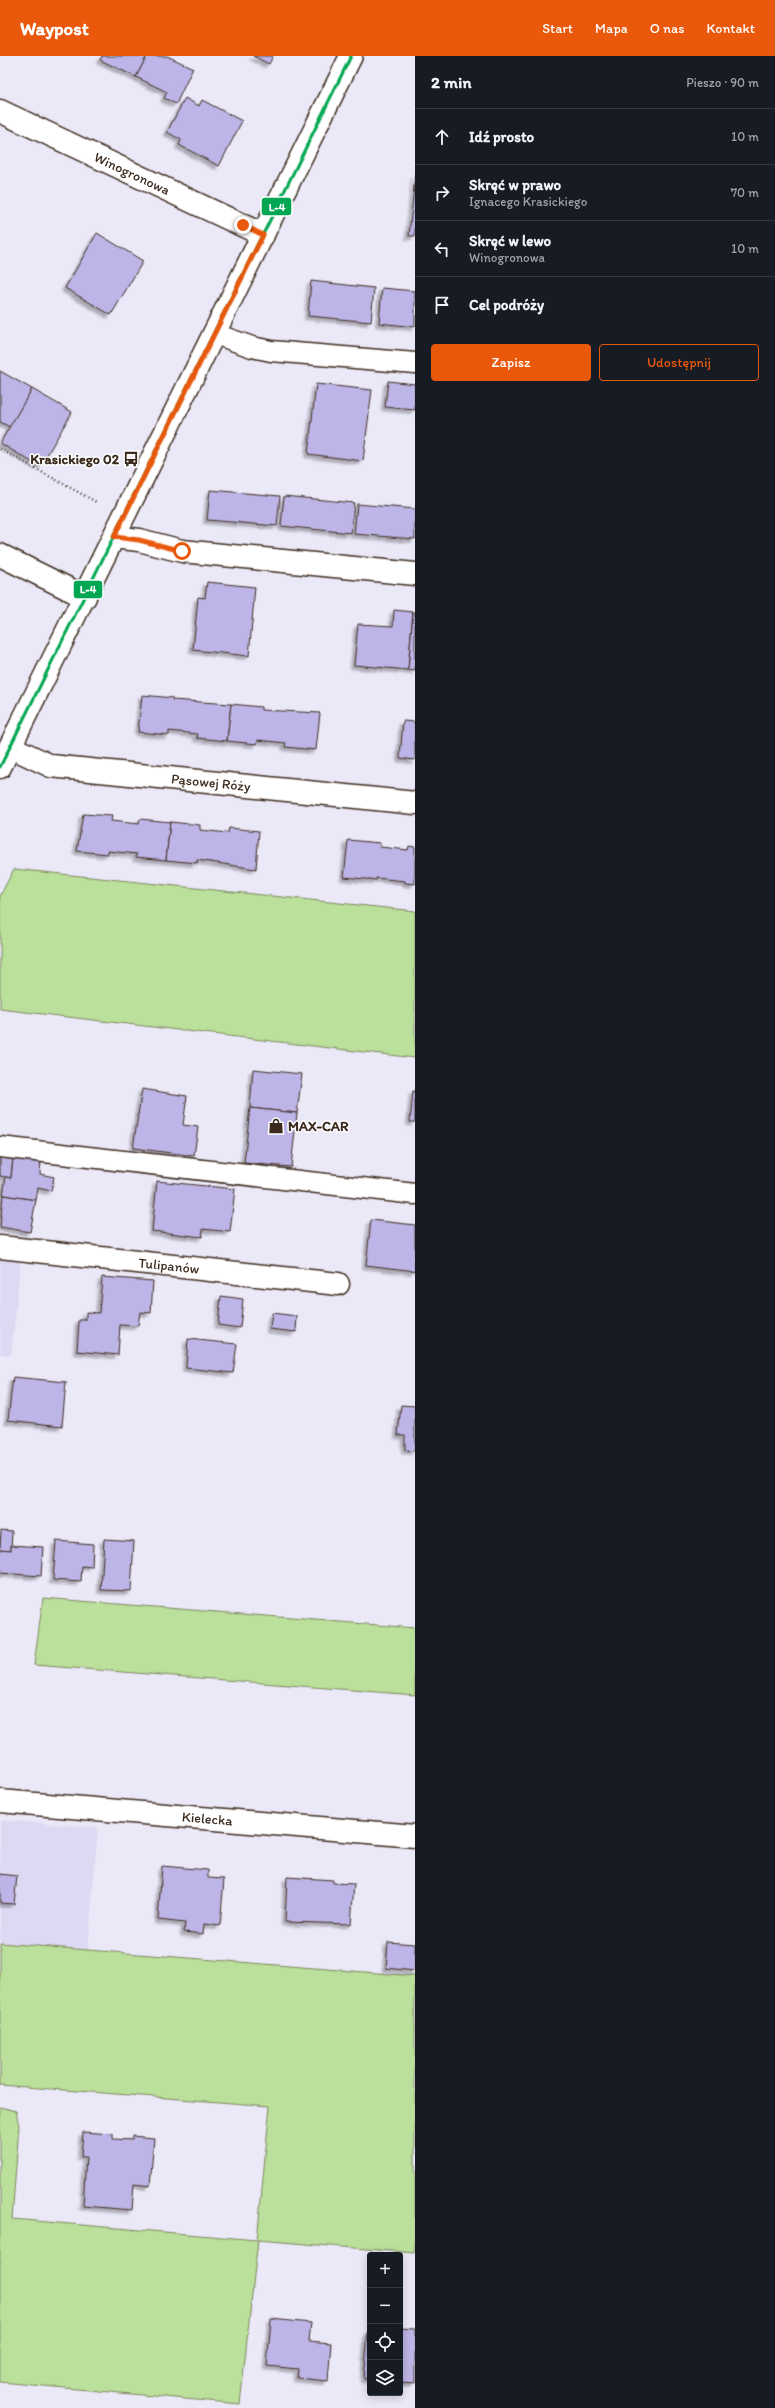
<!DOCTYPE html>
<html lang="pl">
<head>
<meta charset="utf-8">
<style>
	:root { --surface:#171b24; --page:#242831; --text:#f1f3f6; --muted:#9ea1a6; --line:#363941; --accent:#ea580c }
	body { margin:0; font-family:Itim,sans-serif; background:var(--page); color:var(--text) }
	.controls { position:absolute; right:12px; bottom:12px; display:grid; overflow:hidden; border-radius:4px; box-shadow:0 2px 10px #0003 }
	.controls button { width:36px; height:36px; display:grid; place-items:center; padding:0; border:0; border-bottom:1px solid var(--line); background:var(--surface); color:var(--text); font:20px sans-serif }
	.stop { position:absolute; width:12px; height:12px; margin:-9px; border:3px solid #ea580c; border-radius:50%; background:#fff }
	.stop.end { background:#ea580c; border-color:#fff; box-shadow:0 1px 4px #0008 }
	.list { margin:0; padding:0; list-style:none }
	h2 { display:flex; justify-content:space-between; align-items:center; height:52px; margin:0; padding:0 16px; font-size:17px }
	h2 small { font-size:13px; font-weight:400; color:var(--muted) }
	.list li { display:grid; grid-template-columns:26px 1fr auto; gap:12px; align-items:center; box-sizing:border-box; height:56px; padding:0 16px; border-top:1px solid var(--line) }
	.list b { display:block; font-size:15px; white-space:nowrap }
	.list p { margin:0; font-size:13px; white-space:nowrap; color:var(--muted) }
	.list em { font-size:13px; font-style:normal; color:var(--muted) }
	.actions { display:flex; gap:8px; padding:12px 16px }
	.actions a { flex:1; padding:9px 0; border:1px solid var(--accent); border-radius:4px; text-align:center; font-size:14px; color:var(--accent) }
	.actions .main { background:var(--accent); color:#fff }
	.icon { flex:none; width:22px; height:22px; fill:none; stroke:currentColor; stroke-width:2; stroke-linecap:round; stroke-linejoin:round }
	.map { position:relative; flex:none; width:415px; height:2352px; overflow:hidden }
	header { display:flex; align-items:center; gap:24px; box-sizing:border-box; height:56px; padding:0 20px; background:var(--accent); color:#fff }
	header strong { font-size:19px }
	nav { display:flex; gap:22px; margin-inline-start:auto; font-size:14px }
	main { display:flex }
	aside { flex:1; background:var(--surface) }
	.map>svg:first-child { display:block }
	.built { fill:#ddd9f3 }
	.green { fill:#bbe09b; stroke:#7b855c }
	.building { fill:#bdb5e7; stroke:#3b2a1e; filter:url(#shadow) }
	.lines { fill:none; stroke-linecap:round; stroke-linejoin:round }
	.lane-casing { stroke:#3b2a1e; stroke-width:23 }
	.street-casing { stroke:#3b2a1e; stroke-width:25 }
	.secondary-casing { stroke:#3b2a1e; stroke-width:25 }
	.path { stroke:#3b2a1e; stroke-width:2.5; stroke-dasharray:1 3; stroke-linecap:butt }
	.lane { stroke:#fff; stroke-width:20 }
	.street { stroke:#fff; stroke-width:22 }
	.secondary { stroke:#fff; stroke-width:22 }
	.bus-1-casing { stroke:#fff; stroke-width:6 }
	.bus-1 { stroke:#00a651; stroke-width:3 }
	.route { stroke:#ea580c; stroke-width:5 }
	.labels { text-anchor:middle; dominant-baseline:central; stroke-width:3; stroke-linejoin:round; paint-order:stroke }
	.street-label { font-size:14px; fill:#3b2a1e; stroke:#fff }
	.poi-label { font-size:14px; font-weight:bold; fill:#3b2a1e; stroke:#fff; text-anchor:end }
	.line-badge { stroke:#fff; stroke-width:1.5 }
	.badge-label { font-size:11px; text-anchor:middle; font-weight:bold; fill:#fff }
</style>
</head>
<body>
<header>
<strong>Waypost</strong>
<nav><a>Start</a><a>Mapa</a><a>O nas</a><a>Kontakt</a></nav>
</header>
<main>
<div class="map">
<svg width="415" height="2352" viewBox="0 0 415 2352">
	<defs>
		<filter id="shadow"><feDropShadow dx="-3.5" dy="3.5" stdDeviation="1" flood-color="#0004"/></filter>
	</defs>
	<rect width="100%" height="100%" fill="#ebe9f8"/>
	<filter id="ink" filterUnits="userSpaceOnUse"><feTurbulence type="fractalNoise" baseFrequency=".025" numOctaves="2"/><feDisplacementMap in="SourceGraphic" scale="8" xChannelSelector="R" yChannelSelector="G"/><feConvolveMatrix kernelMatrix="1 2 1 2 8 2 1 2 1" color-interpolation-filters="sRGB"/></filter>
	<g filter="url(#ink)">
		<g class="built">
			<path d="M0 1201 21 1203 11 1300 0 1298Z"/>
			<path d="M0 1764 98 1771 88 1894 0 1887Z"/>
		</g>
		<g class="green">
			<path d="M14 813 415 855V1002L0 953V840Z"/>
			<path d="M43 1542 415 1572V1639L34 1609Z"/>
			<path d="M0 1887 415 1920V2197L258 2184 240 2348 0 2326V2051L16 2055 19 2070 12 2163 257 2184 270 2050 0 2029Z"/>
		</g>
		<g class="building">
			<path d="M102 0H147L136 21 100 4Z"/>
			<path d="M147 0H167L193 12 176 48 164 42 167 36 136 21Z"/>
			<path d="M253 0H273L269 8Z"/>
			<path d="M185 42 199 50 202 44 242 65 219 110 179 89 181 84 167 76Z"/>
			<path d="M415 119V180H409Z"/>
			<path d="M97 177 143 205 111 259 65 232Z"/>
			<path d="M311 225 374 232 371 266 308 260Z"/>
			<path d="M382 232 415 235V271L379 267Z"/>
			<path d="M0 315 32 333 10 371 0 366Z"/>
			<path d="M388 325 415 328V354L385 351Z"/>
			<path d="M316 328 372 334 363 405 308 398Z"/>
			<path d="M32 333 72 356 40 411 0 387Z"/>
			<path d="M210 434 280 440 277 470 207 464Z"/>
			<path d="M284 440 354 447 351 477 281 470Z"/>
			<path d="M357 448 415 453V483L354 478Z"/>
			<path d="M207 526 255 531 249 600 193 594 198 541 205 542Z"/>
			<path d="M394 554 413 556 408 614 354 609 358 568 393 570Z"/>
			<path d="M413 556H415V615L408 614Z"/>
			<path d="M142 639 173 642 172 644 231 648 227 685 197 682 198 678 169 675V679L138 676Z"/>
			<path d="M231 648 261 651V654L320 657 316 694 285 691 286 687 258 684 257 688 227 685Z"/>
			<path d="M403 665 415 666V704L400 702Z"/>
			<path d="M83 758 112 760 111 765 139 768 140 763 170 766 166 804 136 801 137 798 108 795V798L77 795Z"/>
			<path d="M170 766 200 769V774L228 777 229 772 259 775 256 813 197 804V807L166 804Z"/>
			<path d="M348 784 380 787V791L408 794 409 790 415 791V828L405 827V825L376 822V824L344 821Z"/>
			<path d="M253 1013 302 1018 297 1057 250 1052Z"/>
			<path d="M142 1033 187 1040 183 1069 198 1071 194 1100 133 1092Z"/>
			<path d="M413 1035H415V1066H410Z"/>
			<path d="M250 1052 297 1057 291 1111 244 1107Z"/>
			<path d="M0 1100 13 1102 11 1122 0 1120Z"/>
			<path d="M13 1102 41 1105 40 1118 54 1121 51 1135 38 1132 36 1144 3 1139 6 1121 11 1122Z"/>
			<path d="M157 1125 235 1133 230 1176 203 1173 202 1181 152 1175Z"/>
			<path d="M3 1139 36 1144 30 1176 0 1171Z"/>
			<path d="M371 1164 415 1169V1215L366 1209Z"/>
			<path d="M102 1221 153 1225 151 1257 140 1256 138 1270 120 1269 118 1299 77 1295 79 1264H86V1256L99 1257Z"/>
			<path d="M221 1240 243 1243 240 1272 218 1269Z"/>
			<path d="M272 1257 297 1260 296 1276 270 1273Z"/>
			<path d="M188 1283 237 1288 233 1317 186 1312Z"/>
			<path d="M13 1321 66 1326 62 1370 8 1364Z"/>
			<path d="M401 1349 415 1350V1395L405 1394V1379H398Z"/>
			<path d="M1 1474 12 1475 11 1494 0 1493Z"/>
			<path d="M104 1483 134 1485 131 1535 101 1534Z"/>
			<path d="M56 1485 93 1488 92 1511 82 1510 81 1526 53 1524Z"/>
			<path d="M11 1489 43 1491 41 1520 0 1517V1493L11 1494Z"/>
			<path d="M162 1810 208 1814V1822L224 1823 220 1870 204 1868 203 1878 184 1876 185 1867 158 1864Z"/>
			<path d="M0 1818 17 1820 14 1848 0 1847Z"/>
			<path d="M287 1821 333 1824V1827L354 1828 351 1868 285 1866Z"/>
			<path d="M388 1886 415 1888V1915L386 1912Z"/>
			<path d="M83 2076 113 2078V2083L132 2084V2080L154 2082 150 2130 134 2128 132 2154 83 2150 86 2101H81Z"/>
			<path d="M271 2263 311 2267 309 2285 331 2287 328 2325 297 2322 298 2313 267 2310Z"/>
			<path d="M400 2272 415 2273V2327L400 2326Z"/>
			<path d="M368 2276H370V2323H364Z"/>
		</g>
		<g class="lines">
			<defs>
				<g id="lane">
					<path d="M215 278 252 291 271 295 415 307"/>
					<path d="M0 1091 415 1138"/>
				</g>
				<g id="street">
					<path id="s1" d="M0 55 263 179"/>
					<path d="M114 481 139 484 182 495 415 518"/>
					<path d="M0 499 85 541"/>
					<path id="s2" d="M11 691 51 710 415 747"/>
					<path id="s3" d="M0 1191 338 1228"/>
					<path id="s4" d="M0 1745 415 1780"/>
				</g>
				<path id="secondary" d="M0 711 351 0"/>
			</defs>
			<use href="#lane" class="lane-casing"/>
			<use href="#street" class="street-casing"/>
			<use href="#secondary" class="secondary-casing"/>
			<path class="path" d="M0 393 98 447"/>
			<use href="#lane" class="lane"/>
			<use href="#street" class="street"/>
			<use href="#secondary" class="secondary"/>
			<defs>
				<path id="bus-1" d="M0 711 351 0"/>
			</defs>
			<use href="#bus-1" class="bus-1-casing"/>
			<use href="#bus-1" class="bus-1"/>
		</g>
	</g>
	<g class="lines" filter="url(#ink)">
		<path class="route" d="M182 495 139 484 114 481 263 179 243 169"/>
	</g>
	<defs>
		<symbol id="bus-bare" viewBox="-9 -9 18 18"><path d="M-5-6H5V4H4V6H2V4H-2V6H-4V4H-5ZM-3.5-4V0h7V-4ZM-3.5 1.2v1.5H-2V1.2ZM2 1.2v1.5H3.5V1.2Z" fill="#3b2a1e" stroke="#fff" stroke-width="2.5" paint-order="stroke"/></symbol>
		<symbol id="shop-bare" viewBox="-9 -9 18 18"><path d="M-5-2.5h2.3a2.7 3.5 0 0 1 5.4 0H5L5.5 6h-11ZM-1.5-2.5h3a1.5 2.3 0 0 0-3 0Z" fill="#3b2a1e" stroke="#fff" stroke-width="2.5" paint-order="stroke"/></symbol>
	</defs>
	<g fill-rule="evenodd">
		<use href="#bus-bare" x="120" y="392" width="22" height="22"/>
		<use href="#shop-bare" x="265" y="1059" width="22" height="22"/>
	</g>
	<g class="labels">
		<g class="street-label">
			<text stroke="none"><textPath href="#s1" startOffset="146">Winogronowa</textPath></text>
			<text stroke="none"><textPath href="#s2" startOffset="205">Pąsowej Róży</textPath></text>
			<text stroke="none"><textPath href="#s3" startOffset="170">Tulipanów</textPath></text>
			<text stroke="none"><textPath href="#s4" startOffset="208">Kielecka</textPath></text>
		</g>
		<g class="poi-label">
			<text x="119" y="403">Krasickiego 02</text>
			<text x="288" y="1070" text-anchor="start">MAX-CAR</text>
		</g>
	</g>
	<g class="line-badge">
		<rect x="261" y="141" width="31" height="19" rx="4" fill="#00a651"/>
		<rect x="73" y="524" width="30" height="19" rx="4" fill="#00a651"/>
	</g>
	<g class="badge-label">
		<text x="277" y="155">L-4</text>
		<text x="88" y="537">L-4</text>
	</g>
</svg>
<div class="controls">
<button>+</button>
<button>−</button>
<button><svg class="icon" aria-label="locate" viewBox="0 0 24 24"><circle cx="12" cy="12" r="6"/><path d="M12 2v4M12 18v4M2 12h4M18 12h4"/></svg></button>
<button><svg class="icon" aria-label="layers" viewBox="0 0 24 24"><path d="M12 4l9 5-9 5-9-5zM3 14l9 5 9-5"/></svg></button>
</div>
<div class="stop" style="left:182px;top:495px"></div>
<div class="stop end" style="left:243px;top:169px"></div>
</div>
<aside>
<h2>2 min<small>Pieszo · 90 m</small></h2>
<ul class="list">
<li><svg class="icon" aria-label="ahead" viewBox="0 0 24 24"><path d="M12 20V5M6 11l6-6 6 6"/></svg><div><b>Idź prosto</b></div><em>10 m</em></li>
<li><svg class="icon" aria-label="right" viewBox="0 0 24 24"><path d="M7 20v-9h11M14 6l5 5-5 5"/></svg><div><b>Skręć w prawo</b><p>Ignacego Krasickiego</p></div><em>70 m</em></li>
<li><svg class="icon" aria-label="left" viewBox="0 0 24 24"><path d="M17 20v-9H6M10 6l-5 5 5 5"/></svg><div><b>Skręć w lewo</b><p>Winogronowa</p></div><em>10 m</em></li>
<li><svg class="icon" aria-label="arrive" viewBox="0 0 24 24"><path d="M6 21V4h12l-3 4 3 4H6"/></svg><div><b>Cel podróży</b></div></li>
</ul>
<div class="actions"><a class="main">Zapisz</a><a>Udostępnij</a></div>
</aside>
</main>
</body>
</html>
